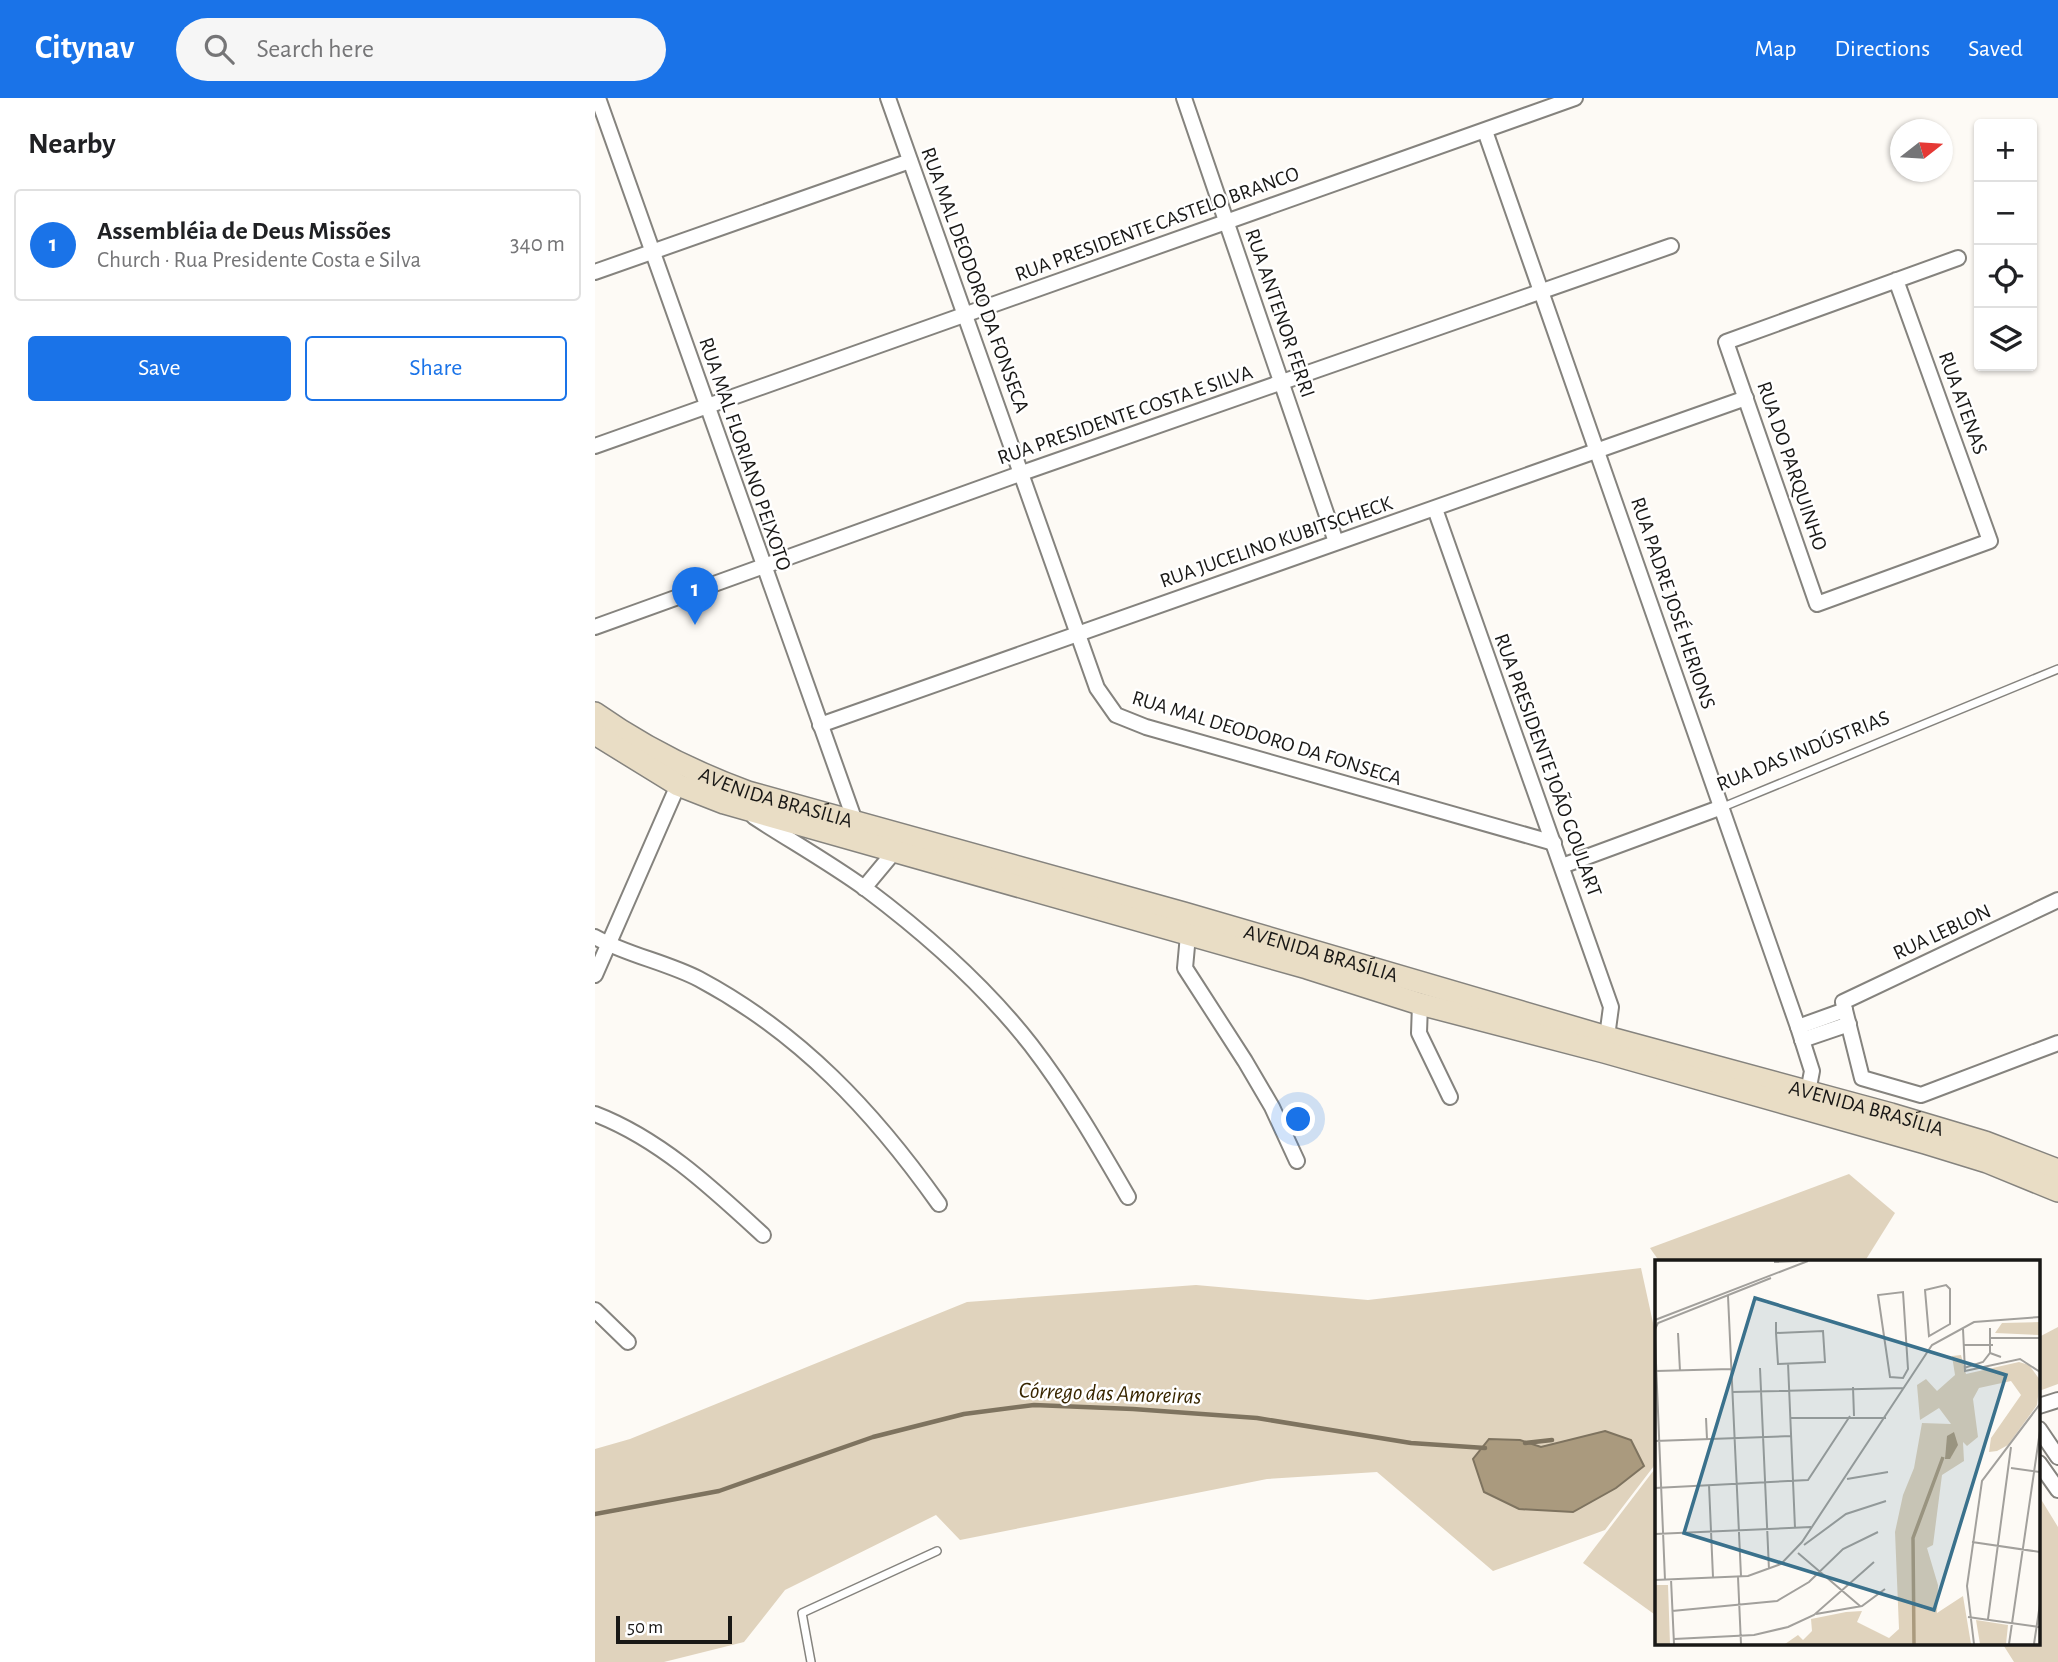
<!DOCTYPE html>
<html lang="en">
<head>
<meta charset="utf-8">
<style>
	:root { --surface:#fff; --page:#f6f6f6; --text:#202124; --muted:#757577; --line:#e0e0e0; --accent:#1a73e8 }
	body { margin:0; font-family:"Alegreya Sans",sans-serif; background:var(--page); color:var(--text) }
	.controls { position:absolute; right:21px; top:21px; display:grid; overflow:hidden; border-radius:7px; box-shadow:0 2px 5px #0004 }
	.controls button { width:63px; height:63px; display:grid; place-items:center; padding:0; border:0; border-bottom:2px solid var(--line); background:var(--surface); color:var(--text); font:35px sans-serif }
	.compass { position:absolute; left:1295px; top:21px; width:63px; height:63px; border-radius:50%; background:var(--surface); box-shadow:0 2px 5px #0004; rotate:73deg }
	.scale { position:absolute; left:21px; bottom:18px; width:116px; box-sizing:border-box; padding-left:7px; border:4px solid #191816; border-top:0; font-size:19px; line-height:24px; white-space:nowrap; color:#191816; -webkit-text-stroke:5px #fff; paint-order:stroke }
	.you { position:absolute; left:704px; top:1022px; width:24px; height:24px; margin:-18px; border:5px solid #fff; border-radius:50%; background:#1a73e8; box-shadow:0 0 0 10px #1a73e833 }
	.badge { display:grid; place-items:center; width:46px; height:46px; border-radius:50%; background:var(--accent); color:#fff; font-size:23px; font-weight:700 }
	.pin { position:absolute; translate:-50% -58px; filter:drop-shadow(0 2px 4px #0008) }
	.pin::after { content:''; position:absolute; top:37px; width:24px; height:21px; background:inherit; clip-path:polygon(0 0,100% 0,50% 100%) }
	.list { margin:0; padding:0; list-style:none }
	h2 { display:flex; justify-content:space-between; align-items:center; height:91px; margin:0; padding:0 28px; font-size:30px }
	h2 small { font-size:23px; font-weight:400; color:var(--muted) }
	.list li { display:grid; grid-template-columns:46px 1fr auto; gap:21px; align-items:center; box-sizing:border-box; height:112px; margin:0 14px 14px; padding:0 14px; border:2px solid var(--line); border-radius:7px }
	.list b { display:block; font-size:26px; white-space:nowrap }
	.list p { margin:0; font-size:23px; white-space:nowrap; color:var(--muted) }
	.list em { font-size:23px; font-style:normal; color:var(--muted) }
	.actions { display:flex; gap:14px; padding:21px 28px }
	.actions a { flex:1; padding:16px 0; border:2px solid var(--accent); border-radius:7px; text-align:center; font-size:24px; color:var(--accent) }
	.actions .main { background:var(--accent); color:#fff }
	.icon { flex:none; width:38px; height:38px; fill:none; stroke:currentColor; stroke-width:2; stroke-linecap:round; stroke-linejoin:round }
	.map { position:relative; flex:none; width:1463px; height:1564px; overflow:hidden }
	header { display:flex; align-items:center; gap:42px; box-sizing:border-box; height:98px; padding:0 35px; background:var(--accent); color:#fff }
	header strong { font-size:33px }
	nav { display:flex; gap:38px; margin-inline-start:auto; font-size:24px }
	.search { width:490px; height:63px; background:var(--page); display:flex; align-items:center; gap:18px; box-sizing:border-box; padding:0 24px; border-radius:38px; color:var(--muted); font-size:26px }
	main { display:flex }
	aside { flex:1; background:var(--surface) }
	.map>svg:first-child { display:block }
	.green { fill:#e0d3bd }
	.water { fill:#aa9a7e; stroke:#7e735f; stroke-width:2 }
	.lines { fill:none; stroke-linecap:round; stroke-linejoin:round }
	.stream { stroke:#7e735f; stroke-width:4.5 }
	.lane-casing { stroke:#85837e; stroke-width:10 }
	.street-casing { stroke:#85837e; stroke-width:18 }
	.secondary-casing { stroke:#85837e; stroke-width:24 }
	.lane { stroke:#fff; stroke-width:7 }
	.street { stroke:#fff; stroke-width:14 }
	.secondary { stroke:#e9ddc5; stroke-width:21 }
	.labels { text-anchor:middle; dominant-baseline:central; stroke-width:5; stroke-linejoin:round; paint-order:stroke }
	.street-label { font-size:21px; fill:#191816; stroke:#fff }
	.water-label { font-size:23px; font-style:italic; fill:#382600; stroke:#fff }
	.inset-river { fill:none; stroke:#aa9a7e; stroke-width:3.5 }
	.inset-road { fill:none; stroke:#a2a09c; stroke-width:2 }
	.view { fill:#3a718c; fill-opacity:0.15; stroke:#3a718c; stroke-width:3.5 }
	.inset-edge { fill:none; stroke:#191816; stroke-width:3.5 }
</style>
</head>
<body>
<header>
<strong>Citynav</strong>
<div class="search"><svg class="icon" aria-label="search" viewBox="0 0 24 24"><circle cx="10" cy="10" r="6"/><path d="M15 15l6 6"/></svg>Search here</div>
<nav><a>Map</a><a>Directions</a><a>Saved</a></nav>
</header>
<main>
<aside>
<h2>Nearby<small></small></h2>
<ul class="list">
<li><span class="badge">1</span><div><b>Assembléia de Deus Missões</b><p>Church · Rua Presidente Costa e Silva</p></div><em>340 m</em></li>
</ul>
<div class="actions"><a class="main">Save</a><a>Share</a></div>
</aside>
<div class="map">
<svg width="1463" height="1564" viewBox="0 0 1463 1564">
	<rect width="100%" height="100%" fill="#fdfaf5"/>
	<g class="green">
		<path d="M1254 1076 1300 1115 1270 1163H1064L1055 1150Z"/>
		<path d="M1046 1170 1062 1243V1364L1010 1432 898 1473 782 1374 672 1381 365 1442 341 1417 190 1492 149 1544 69 1564H0V1351L35 1341 372 1204 601 1187 773 1202Z"/>
		<path d="M1463 1229V1286L1444 1293V1239Z"/>
		<path d="M1062 1368V1514L1059 1516 988 1465Z"/>
		<path d="M1444 1398 1463 1429V1564H1419L1407 1545H1444Z"/>
	</g>
	<path class="water" d="M1010 1333 1036 1342 1049 1368 1021 1390 978 1414 924 1411 889 1394 878 1361 894 1341 925 1342 946 1349Z"/>
	<g class="lines">
		<g class="stream">
			<path d="M930 1345 957 1342"/>
			<path d="M0 1416 124 1393 278 1339 369 1316 439 1307 538 1311 662 1320 816 1345 890 1350"/>
		</g>
		<defs>
			<g id="lane">
				<path d="M1128 709 1463 571"/>
				<path d="M216 1564 207 1515 342 1453"/>
			</g>
			<g id="street">
				<path d="M3 0 261 726"/>
				<path d="M293 0 502 590 521 617 551 629 959 745"/>
				<path d="M589 0 741 444"/>
				<path d="M890 33 1203 929 1217 973 1212 999"/>
				<path d="M0 174 315 63"/>
				<path d="M1301 182 1395 443 1222 506 1131 244 1363 160"/>
				<path d="M0 348 980 0"/>
				<path d="M840 411 1016 909 1011 946"/>
				<path d="M0 529 427 375 1076 148"/>
				<path d="M225 627 1151 300"/>
				<path d="M159 719C196 743 235 765 271 791 331 836 390 888 436 947 473 995 503 1047 533 1099"/>
				<path d="M967 768 1127 709"/>
				<path d="M269 790 299 754"/>
				<path d="M1463 802 1248 904 1267 980 1326 997 1463 945"/>
				<path d="M593 837 590 870 650 963 677 1009 702 1063"/>
				<path d="M0 839C32 857 71 864 104 881 205 935 278 1013 344 1106"/>
				<path d="M0 877 83 687"/>
				<path d="M825 906 824 935 855 999"/>
				<path d="M1203 929 1250 912"/>
				<path d="M1207 942 1254 926"/>
				<path d="M0 1016C65 1041 117 1090 168 1137"/>
				<path d="M0 1212 33 1244"/>
				<path d="M1444 1308 1463 1302"/>
				<path d="M1444 1331 1463 1359"/>
				<path d="M1444 1365 1463 1392"/>
			</g>
			<g id="secondary">
				<path id="s1" d="M0 615C48 649 98 674 153 694L589 815 1012 939 1296 1016 1390 1044 1463 1072"/>
				<path d="M0 636 83 687 129 705 712 870 825 906 1009 954 1330 1045 1392 1064 1463 1093"/>
			</g>
		</defs>
		<use href="#lane" class="lane-casing"/>
		<use href="#street" class="street-casing"/>
		<use href="#secondary" class="secondary-casing"/>
		<use href="#lane" class="lane"/>
		<use href="#street" class="street"/>
		<use href="#secondary" class="secondary"/>
	</g>
	<g class="labels">
		<g class="street-label">
			<text transform="translate(562 126) rotate(-20)">RUA PRESIDENTE CASTELO BRANCO</text>
			<text transform="translate(380 182) rotate(70)">RUA MAL DEODORO DA FONSECA</text>
			<text transform="translate(685 215) rotate(71)">RUA ANTENOR FERRI</text>
			<text transform="translate(1368 305) rotate(70)">RUA ATENAS</text>
			<text transform="translate(530 317) rotate(-19)">RUA PRESIDENTE COSTA E SILVA</text>
			<text transform="translate(150 356) rotate(71)">RUA MAL FLORIANO PEIXOTO</text>
			<text transform="translate(1197 368) rotate(71)">RUA DO PARQUINHO</text>
			<text transform="translate(681 444) rotate(-19)">RUA JUCELINO KUBITSCHECK</text>
			<text transform="translate(1078 505) rotate(71)">RUA PADRE JOSÉ HERIONS</text>
			<text transform="translate(672 640) rotate(17)">RUA MAL DEODORO DA FONSECA</text>
			<text transform="translate(1208 653) rotate(-22)">RUA DAS INDÚSTRIAS</text>
			<text transform="translate(953 667) rotate(70)">RUA PRESIDENTE JOÃO GOULART</text>
			<text stroke="none"><textPath href="#s1" startOffset="201">AVENIDA BRASÍLIA</textPath></text>
			<text transform="translate(1347 834) rotate(-25)">RUA LEBLON</text>
			<text stroke="none"><textPath href="#s1" startOffset="768">AVENIDA BRASÍLIA</textPath></text>
			<text stroke="none"><textPath href="#s1" startOffset="1335">AVENIDA BRASÍLIA</textPath></text>
		</g>
		<g class="water-label">
			<text transform="translate(515 1296) rotate(2)">Córrego das Amoreiras</text>
		</g>
	</g>
	<g transform="translate(1060 1162)">
		<rect width="385" height="385" fill="#fdfaf5"/>
		<path d="M385 62V75L340 73 347 63ZM306 95 311 114 364 102 374 105 385 120 382 145 353 185 342 191 334 192 336 178 366 135 356 121 324 128 318 139 323 177 312 186 308 182 309 201 287 215 278 285 272 288 283 325 282 353 308 336 316 384H130L143 375 148 380 157 371 156 359 191 352 207 351 202 362 234 378 244 369 240 272 248 235 259 208 267 163 296 164 284 148 265 160 262 125 271 119 282 131 300 115 297 96ZM0 325H13L15 384H0ZM321 360 353 365 351 384H325Z" fill="#e0d3bd"/>
		<path d="M299 172 303 185 295 199H290L292 176Z" fill="#aa9a7e"/>
		<path class="inset-river" d="M259 384 258 278 288 197"/>
		<path class="inset-road" d="M119 2 143 1M291 25 295 29V64L274 76 270 30ZM248 32 253 109 248 118 235 117 223 35ZM73 36 86 316M0 60 153 1M121 62V73L123 104 170 102 168 71 121 73M335 68V93M0 69 3 63 116 18M308 69 310 111 365 99 385 112M23 73 25 111M335 78H385M0 79 10 320M309 85H338M133 103 140 268M105 108 114 310M309 108 328 102 335 93 346 97M1 111 76 109M198 127 199 156M77 132 249 128M51 158 52 179M136 158H231M0 181 136 176M356 208 385 212M192 219 233 212M54 225 58 317M0 228 153 220 195 156M0 274 156 267M317 282 385 292M149 285 191 254 231 241M143 293 205 346M83 317 86 384M16 319 19 384M0 320 93 316 126 304 147 282 277 85 319 62 385 57M17 351 122 341 154 322 188 289 223 272M161 354 207 346 230 329M313 357 385 367M333 359 356 187M19 379 99 375 133 367 159 355 219 302M319 384 312 326 327 221 385 144M354 384 385 171M379 384 385 344"/>
		<path class="view" d="M100 38 351 115 279 350 29 273Z"/>
		<rect width="385" height="385" class="inset-edge"/>
	</g>
</svg>
<div class="controls">
<button>+</button>
<button>−</button>
<button><svg class="icon" aria-label="locate" viewBox="0 0 24 24"><circle cx="12" cy="12" r="6"/><path d="M12 2v4M12 18v4M2 12h4M18 12h4"/></svg></button>
<button><svg class="icon" aria-label="layers" viewBox="0 0 24 24"><path d="M12 4l9 5-9 5-9-5zM3 14l9 5 9-5"/></svg></button>
</div>
<svg class="compass" viewBox="-18 -18 36 36"><path d="M0-13l5 13h-10z" fill="#e53935"/><path d="M0 13l5-13h-10z" fill="#757577"/></svg>
<div class="scale">50 m</div>
<div class="you"></div>
<div class="pin badge" style="left:100px;top:527px">1</div>
</div>
</main>
</body>
</html>
